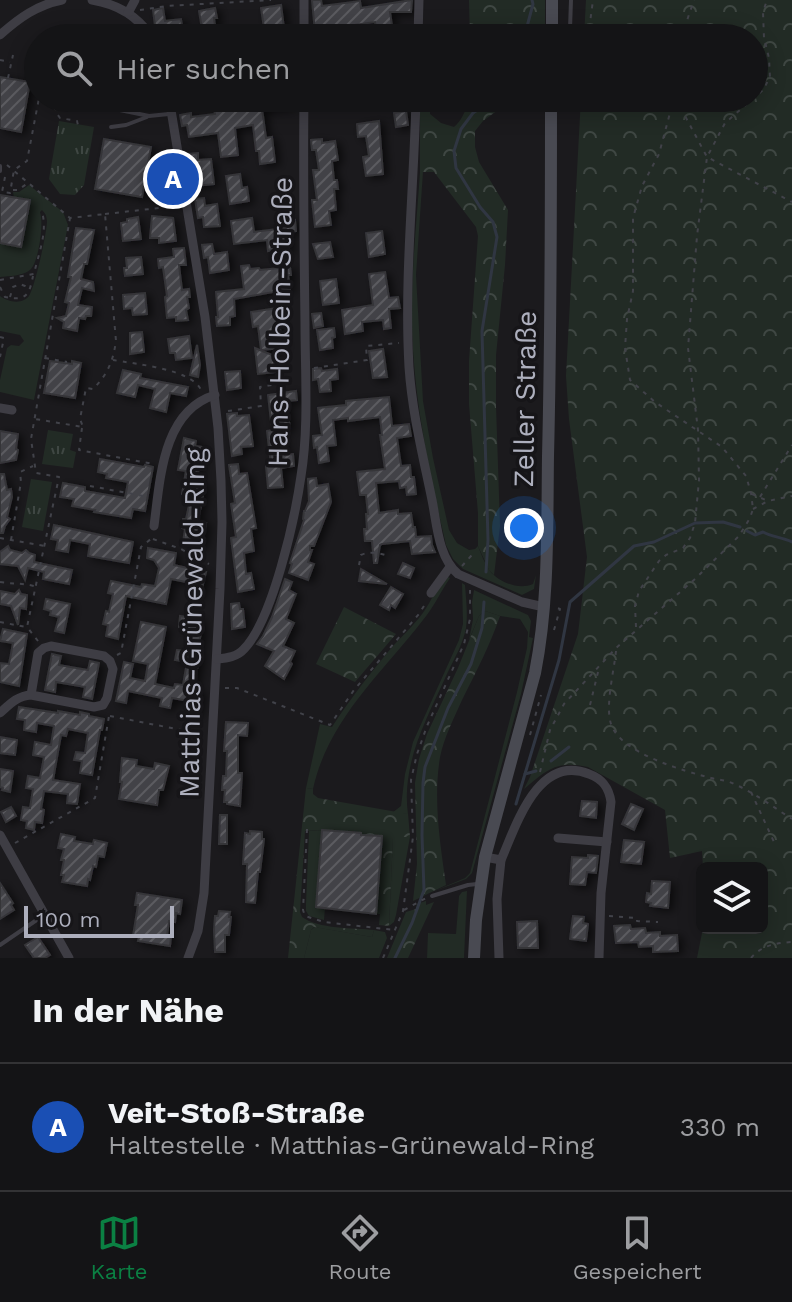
<!DOCTYPE html>
<html lang="de">
<head>
<meta charset="utf-8">
<style>
	:root { --surface:#141416; --page:#212123; --text:#f1f3f6; --muted:#9d9ea1; --line:#333335; --accent:#0b8043 }
	body { margin:0; font-family:"Work Sans",sans-serif; background:var(--page); color:var(--text) }
	.controls { position:absolute; right:24px; bottom:24px; display:grid; overflow:hidden; border-radius:12px; box-shadow:0 4px 20px #0003 }
	.controls button { width:72px; height:72px; display:grid; place-items:center; padding:0; border:0; border-bottom:2px solid var(--line); background:var(--surface); color:var(--text); font:40px sans-serif }
	.scale { position:absolute; left:24px; bottom:20px; width:150px; box-sizing:border-box; padding-left:8px; border:4px solid #adafbd; border-top:0; font-size:22px; line-height:28px; white-space:nowrap; color:#adafbd; -webkit-text-stroke:6px #161518; paint-order:stroke }
	.you { position:absolute; left:524px; top:528px; width:28px; height:28px; margin:-20px; border:6px solid #fff; border-radius:50%; background:#1a73e8; box-shadow:0 0 0 12px #1a73e833 }
	.badge { display:grid; place-items:center; width:52px; height:52px; border-radius:50%; background:var(--accent); color:#fff; font-size:26px; font-weight:700 }
	.pin { position:absolute; translate:-50% -50%; border:4px solid #fff; box-shadow:0 2px 8px #0006 }
	.list { margin:0; padding:0; list-style:none }
	h2 { display:flex; justify-content:space-between; align-items:center; height:104px; margin:0; padding:0 32px; font-size:34px }
	h2 small { font-size:26px; font-weight:400; color:var(--muted) }
	.list li { display:grid; grid-template-columns:52px 1fr auto; gap:24px; align-items:center; box-sizing:border-box; height:128px; padding:0 32px; border-top:2px solid var(--line) }
	.list b { display:block; font-size:30px; white-space:nowrap }
	.list p { margin:0; font-size:26px; white-space:nowrap; color:var(--muted) }
	.list em { font-size:26px; font-style:normal; color:var(--muted) }
	.icon { flex:none; width:44px; height:44px; fill:none; stroke:currentColor; stroke-width:2; stroke-linecap:round; stroke-linejoin:round }
	.map { position:relative; flex:none; width:792px; height:958px; overflow:hidden }
	.search { position:absolute; background:var(--surface); box-shadow:0 4px 20px #0003; left:24px; right:24px; top:24px; height:88px; display:flex; align-items:center; gap:20px; box-sizing:border-box; padding:0 28px; border-radius:44px; color:var(--muted); font-size:30px }
	.sheet { height:232px; background:var(--surface) }
	nav { display:flex; justify-content:space-around; align-items:center; box-sizing:border-box; height:112px; border-top:2px solid var(--line); background:var(--surface); font-size:22px; color:var(--muted) }
	nav a { display:grid; justify-items:center; gap:4px }
	nav .on { color:var(--accent) }
	.map>svg:first-child { display:block }
	.green { fill:#222b25 }
	.forest { fill:url(#forest-crowns) }
	.park { fill:url(#park-tufts) }
	.lines { fill:none; stroke-linecap:round; stroke-linejoin:round }
	.stream { stroke:#303642; stroke-width:3 }
	.building { fill:url(#building-hatch); stroke:#353439; stroke-width:2; filter:url(#shadow) }
	.path { stroke:#414249; stroke-width:2; stroke-dasharray:4 6; stroke-linecap:butt }
	.lane { stroke:#3e3d44; stroke-width:4 }
	.street { stroke:#3e3d44; stroke-width:9 }
	.secondary { stroke:#494a52; stroke-width:12 }
	.labels { text-anchor:middle; dominant-baseline:central; stroke-width:7; stroke-linejoin:round; paint-order:stroke }
	.street-label { font-size:28px; fill:#adafbd; stroke:#161518 }
</style>
</head>
<body>
<div class="map">
<svg width="792" height="958" viewBox="0 0 792 958">
	<defs>
		<pattern id="forest-crowns" width="20" height="18" patternUnits="userSpaceOnUse" patternTransform="scale(2)"><rect width="20" height="18" fill="#222b25"/><path d="M2 6a3 3 0 1 1 6 0M12 15a3 3 0 1 1 6 0" fill="none" stroke="#3f4743"/></pattern>
		<pattern id="park-tufts" width="24" height="20" patternUnits="userSpaceOnUse" patternTransform="scale(2)"><rect width="24" height="20" fill="#222b25"/><path d="M3 7l-1-3M5 7V3M7 7l1-3M15 17l-1-3M17 17v-4M19 17l1-3" fill="none" stroke="#3f4743"/></pattern>
		<pattern id="building-hatch" width="6" height="6" patternUnits="userSpaceOnUse" patternTransform="scale(2)"><rect width="6" height="6" fill="#424247"/><path d="M-1 1l2-2M0 6l6-6M5 7l2-2" fill="none" stroke="#5b5b60"/></pattern>
		<filter id="shadow"><feDropShadow dx="4.5" dy="2.5" stdDeviation="4" flood-color="#0009"/></filter>
	</defs>
	<rect width="100%" height="100%" fill="#1b1a1d"/>
	<g class="green">
		<path d="M420 172H423L416 275 423 401 433 458 449 530 457 543 469 550 475 549 478 546C481 554 485 564 490 571 500 583 519 590 533 584L536 575 534 589 522 595 463 569 453 559 446 545C431 481 417 415 413 350 409 291 416 231 420 172Z"/>
		<path d="M29 185 63 212 68 225 34 400 0 392V380L7 348 11 345 19 346 24 341 20 335 0 331V296C8 302 22 305 29 296 35 287 47 232 47 221 46 214 46 215 42 210L40 212C44 223 39 260 31 269 25 276 9 276 0 277V243L21 247 13 192H19Z"/>
		<path d="M446 576 450 578C441 591 434 607 423 620 382 673 328 720 313 789L306 788 320 724 332 727C350 699 371 672 393 646 401 637 411 628 419 618 430 605 435 589 446 576Z"/>
		<path d="M462 583 465 585C466 599 468 614 466 628 463 644 454 659 447 674 427 718 401 764 408 814L392 813 401 806 405 774 413 742 459 640 463 624Z"/>
		<path d="M474 590 528 615 531 621 529 637 533 638 521 694 472 873 466 879 432 892 465 878 470 873 517 692 527 648 528 632 520 619 500 616 485 611 479 616 469 640 473 619 472 602Z"/>
		<path d="M322 830 316 907 325 908 324 920 309 916 306 911V903L309 831Z"/>
		<path d="M393 836 410 837 396 915 394 922 389 926Z"/>
		<path d="M467 891 464 958H427L428 933 456 934 459 896 462 892Z"/>
		<path d="M315 927 372 937 374 930 385 932 387 938 379 958H304L311 930Z"/>
	</g>
	<g class="forest">
		<path d="M469 0H545V38H470Z"/>
		<path d="M586 0H792V958H697L703 928H762V868H703L702 851 670 858 665 810 588 767C556 760 548 769 524 789L530 777 578 634 587 557 569 419 566 376 581 98H754V38H584Z"/>
		<path d="M420 98H430V114L441 123 454 127C466 117 462 108 476 101V98H517L509 102 483 121 475 131V147L479 162 508 210 505 265 496 355V407L500 526 494 575 489 570 478 546V513L469 404V361L478 236 476 227 434 172H420Z"/>
		<path d="M344 607 396 634 355 682 316 664Z"/>
		<path d="M485 611 500 616C490 645 476 672 462 700 454 718 444 737 440 757 433 800 440 843 446 885L413 901 417 864 415 783 419 759 427 734 458 668 479 616Z"/>
		<path d="M306 788 313 789V794L318 798 408 814 410 837H393L389 926 379 925 380 914H376L381 836 361 835 360 832 322 830 305 831 300 912 302 917C318 929 353 928 374 930L372 937 314 927 311 930 304 958H288Z"/>
		<path d="M426 901V905L434 902 408 958H387L406 912 416 909 417 904Z"/>
	</g>
	<g class="park">
		<path d="M59 121 94 127 84 185 75 195 60 194 49 179Z"/>
		<path d="M48 430 73 434 70 450 76 452 73 468 42 464Z"/>
		<path d="M31 479 52 482 43 531 22 527Z"/>
	</g>
	<g class="lines">
		<g class="stream">
			<path d="M524 38 533 4 532 0"/>
			<path d="M747 531 755 535 763 532C772 537 782 537 792 542"/>
			<path d="M486 572 488 540 482 331 497 237 493 222 480 207 456 168 454 151 461 129 473 113 494 98"/>
			<path d="M551 761 569 747"/>
			<path d="M525 774 536 771"/>
			<path d="M516 804 559 660 570 602 634 546 654 542 695 523 723 522 740 527"/>
			<path d="M395 958 412 923 424 890 422 835 423 783 425 767 448 708 471 664 482 628 484 602"/>
		</g>
	</g>
	<g class="building">
		<path d="M312 0H321L322 6 360 1 361 8 412 0 411 12H390L392 26 376 28 375 22 332 28V31L315 33Z"/>
		<path d="M281 5 284 28 269 30V27L264 28 261 8Z"/>
		<path d="M163 8 165 21 181 19 184 38H167L165 25 155 26 153 10Z"/>
		<path d="M215 8 217 18H214L216 33 203 35 199 11Z"/>
		<path d="M0 77 30 82 21 132 0 128Z"/>
		<path d="M212 98H230L231 103 263 98H289L290 106 262 109 266 138 272 137 275 162 260 164 259 151H256L253 125 235 128 238 155 221 157 218 133 189 137 187 125 182 126 180 115 191 113V117L215 114Z"/>
		<path d="M406 111 408 125 396 127 394 113Z"/>
		<path d="M379 121 383 174 366 176 363 157 369 156 366 136 358 137 357 124Z"/>
		<path d="M104 139 151 147 142 197 95 189Z"/>
		<path d="M322 139V143L335 141 338 160 332 161 334 180H337L338 189H334L336 210 329 211 331 225 315 227 312 200H317L313 170H319L316 150H312L311 140Z"/>
		<path d="M198 153V160L211 159 214 184 196 186 194 171H190L188 154Z"/>
		<path d="M240 174 242 188 247 187 249 201 230 204 226 176Z"/>
		<path d="M0 195 30 200 21 247 0 243Z"/>
		<path d="M204 198 205 206 217 204 220 226 204 227 203 217 198 218 195 199Z"/>
		<path d="M152 216 173 218 176 241 159 243V238H150Z"/>
		<path d="M138 217 141 239 123 241 121 223 127 222V219Z"/>
		<path d="M252 218 254 232 286 228 285 222 295 220 296 231 287 232 289 250 280 251V249L268 251 267 240 234 244 231 221Z"/>
		<path d="M76 228 94 230 87 264H84L81 279 93 282 94 291 82 288 78 305 92 307 91 316H86L85 319 79 318 77 331 63 328 64 322 57 318 66 316 69 303 65 302 71 277H68Z"/>
		<path d="M382 231 385 254 369 257 366 233Z"/>
		<path d="M330 242 333 257 318 259 313 244Z"/>
		<path d="M212 244 214 254 227 252 229 270 210 273 208 257 204 258 202 245Z"/>
		<path d="M184 248 186 265H179L182 290 189 289 190 297H187L189 308 186 310 188 320 176 321V317L167 318 165 297 167 296 163 267 159 268 158 259 174 257 173 249Z"/>
		<path d="M141 257 143 274 125 276 124 268H127L126 258Z"/>
		<path d="M249 265 250 269 259 268 260 270 290 267 291 275H288L290 289 234 299 235 316 230 317V325L217 326 216 317H218L216 292 244 289 241 266Z"/>
		<path d="M385 272 389 298 398 297 400 308 389 309 391 328 384 329 383 320 362 322 363 331 345 334 342 310 373 305 369 274Z"/>
		<path d="M336 279 339 303 323 305 320 281Z"/>
		<path d="M145 293 147 314 133 315 132 308 124 309 123 295Z"/>
		<path d="M278 308 282 348 261 350 258 326 253 327 251 312Z"/>
		<path d="M321 313 323 326 314 328 312 314Z"/>
		<path d="M334 328 335 337 332 338 333 348 320 350 317 330Z"/>
		<path d="M142 332 144 352 130 354V333Z"/>
		<path d="M189 336 192 358 176 360 175 353H170L168 339Z"/>
		<path d="M197 345 200 365 198 377 190 375Z"/>
		<path d="M255 348 277 357 274 360 275 372 258 374Z"/>
		<path d="M383 349 387 377 373 378 369 351Z"/>
		<path d="M50 361 72 364V361L81 363 75 398 44 393Z"/>
		<path d="M321 368 322 371 337 369 338 379 330 380 331 391 320 392 318 379 313 380V369Z"/>
		<path d="M123 370 141 374 140 378 188 387 186 396 170 393 166 412 150 408 155 389 138 385 135 397 117 393Z"/>
		<path d="M240 371 241 388 227 390 225 372Z"/>
		<path d="M296 391 297 400 286 401 290 428 282 429 285 455 293 454 294 466 281 468 283 487 268 488 266 466 271 465 267 431 272 430 268 395Z"/>
		<path d="M389 397 392 426 409 424 411 436 397 438 401 466 410 465 411 477H414L416 494 407 495 406 487 400 488 399 481 376 483 379 513 398 510V514L411 513 413 527H415L416 537 431 536 432 545 435 552 412 554 410 541 382 544 380 545 377 563H374L372 541H365L364 529H367L366 514H368L366 495H360L357 472 385 469 380 435H382L380 417 348 421V418L333 420 336 445 327 446 329 461 319 463 317 447 314 448 313 436 322 435 318 408 346 405V401Z"/>
		<path d="M237 413V416L249 415 253 446 241 447 242 454 232 456 227 414Z"/>
		<path d="M0 431 18 434 16 449 18 450 16 460 0 463Z"/>
		<path d="M184 438 196 441 195 446 203 447 196 483 205 485 198 521 206 523 202 546 183 543 185 529 182 528 183 519H186L191 496 182 494 186 471 178 470Z"/>
		<path d="M100 459 144 467 145 465 153 467 145 511 133 509 131 518 106 514 94 512 95 510 72 506 74 499 60 497 63 483 85 487V491L125 498 128 482 106 478 107 474 98 472Z"/>
		<path d="M238 464 239 474 247 473 256 528 251 529 254 551 244 553 246 574 251 573 254 589 238 592 231 538 236 537 231 504 235 503 229 465Z"/>
		<path d="M0 474H4L7 490 11 489 12 497 7 517 10 519 5 526 3 533H0Z"/>
		<path d="M316 478 317 486 328 484 331 502 314 546H310V550H312L308 562 314 564 308 580 289 573 292 564 290 563 304 520 303 519 304 511H305L309 501 308 479Z"/>
		<path d="M54 525 133 542 129 563 88 556 90 544 70 540 68 552 56 550 58 540 51 539Z"/>
		<path d="M8 546 10 550 22 553 26 550 29 553 35 555 34 562 72 570 69 584 43 579 44 572 28 568 25 580 18 566 0 564V552Z"/>
		<path d="M148 548 176 553 174 565 206 572 200 596 189 594 191 583 171 579 166 604 126 596 118 639 106 636 108 625 103 624 106 611 109 612 113 594 108 593 111 581 141 587 142 584 155 586 159 568 154 560 147 558Z"/>
		<path d="M403 563 414 568 410 578 398 574Z"/>
		<path d="M361 569 387 584 359 581Z"/>
		<path d="M285 579 292 582 289 590 296 594 286 619 294 623 283 646 295 651 290 662 292 664 284 679 265 666 274 651 257 644 263 636 272 617Z"/>
		<path d="M391 587 403 594 395 608 391 605 389 610 380 605Z"/>
		<path d="M19 590 21 594 27 595 26 609 20 608 18 625 11 606 0 604V591L15 594Z"/>
		<path d="M46 599 70 604 64 633 55 631 59 617 50 615 51 611 44 609Z"/>
		<path d="M239 603 240 609H243L245 627 232 629 231 604Z"/>
		<path d="M180 616 201 619 199 627 202 628 197 653 200 654 193 690 201 692 197 714 187 712 189 701 172 698 170 708 160 706 162 698 128 691 126 703 116 701 124 662 133 664 130 678 145 681 148 664 133 661 141 622 166 627 155 684 174 688 175 684 183 685 187 662 175 660 177 650 186 651 190 629 179 627Z"/>
		<path d="M3 629 27 634 19 686 0 682V663L9 664 13 643 0 641Z"/>
		<path d="M52 654 61 656 59 665 88 670 90 661 99 663 92 699 83 697 85 687 56 682 55 692 45 690Z"/>
		<path d="M19 707 58 713V711L80 715V712L89 714V716L104 719 102 730H100L92 775 80 773 82 761 74 760 76 752 85 753 88 733 68 729 66 736 61 735 53 780 80 784 77 804 67 803 68 794 44 791 41 809 44 810 42 823 35 822 34 830 26 828 27 821 21 820 23 807 30 808 33 789 26 788 28 776 40 778 44 757 33 755 35 742 51 745 54 726 37 723 36 732 24 730 25 720 17 719Z"/>
		<path d="M226 722 248 723 247 736 238 735V773H242L240 806 227 804V802H224L225 790H222L223 776H226L227 751H224Z"/>
		<path d="M0 737 17 740 15 755 0 753Z"/>
		<path d="M122 758 137 760 136 766 154 769 155 763 169 766 163 790H159L157 805 119 799 122 782H120Z"/>
		<path d="M0 769 13 771 10 792 2 790 3 788 0 787Z"/>
		<path d="M582 801 597 802 596 818 580 816Z"/>
		<path d="M631 804 643 809 634 830 622 824Z"/>
		<path d="M11 807 16 816 6 822 1 812Z"/>
		<path d="M220 815H227V844H219Z"/>
		<path d="M322 830 361 833V835L382 836 376 914 316 907Z"/>
		<path d="M250 831 262 832V839H264L260 872H258L255 903 246 902 247 864H243L245 833 250 834Z"/>
		<path d="M61 834 75 837 74 841 93 844 94 840 107 843 104 857 98 856 96 867 93 866 90 880 88 879 87 886 62 882 64 875H61L64 860H61L64 849 58 848Z"/>
		<path d="M624 840 644 842 641 864 621 862Z"/>
		<path d="M588 855 598 856 596 873 587 872 585 885 570 884 572 857 588 858Z"/>
		<path d="M652 881 670 882 668 908 650 906 651 903 646 902 647 893 651 894Z"/>
		<path d="M0 883 13 903 11 905 14 910 0 919Z"/>
		<path d="M137 893 182 900 180 914 176 913 175 922 169 921 167 936 171 937 170 946 138 941 139 937 133 936 138 905H135Z"/>
		<path d="M219 911 230 912 229 917H231L229 935H225V952H215L214 930 215 916H218Z"/>
		<path d="M573 916 584 917 583 923 588 924 586 941 570 939Z"/>
		<path d="M537 921 538 948H518L517 922Z"/>
		<path d="M630 925 631 929 645 928 646 933 660 932V936L677 935 678 951 653 952V946L639 947 638 942 616 943 614 926Z"/>
		<path d="M38 937 50 955 45 958H34L25 945Z"/>
	</g>
	<g class="lines">
		<g class="path">
			<path d="M140 10 167 6 271 0"/>
			<path d="M77 38 83 34 106 38 107 30"/>
			<path d="M588 38 593 0"/>
			<path d="M681 38 694 0"/>
			<path d="M0 60 10 62"/>
			<path d="M8 78 13 55"/>
			<path d="M53 98 57 102 55 111 60 118 77 121 78 125"/>
			<path d="M676 99 707 157 792 202"/>
			<path d="M7 165 70 218 105 214 116 341C113 361 108 374 93 389L86 388 80 419 83 427 35 419"/>
			<path d="M5 177 2 192 10 193 14 170 27 161 39 98"/>
			<path d="M13 190H18L28 183"/>
			<path d="M105 214 177 206"/>
			<path d="M0 280 34 274C38 255 48 232 42 212"/>
			<path d="M0 287 5 297C26 301 29 296 33 276"/>
			<path d="M10 297 13 287 20 284 25 286 28 291"/>
			<path d="M0 337 4 338 0 357"/>
			<path d="M45 358 67 362"/>
			<path d="M113 360C135 364 192 369 201 390"/>
			<path d="M314 368 367 360 366 346 399 343"/>
			<path d="M228 411 261 406 260 387 296 381"/>
			<path d="M82 428 79 450 153 464"/>
			<path d="M90 486 149 497"/>
			<path d="M752 494 768 501"/>
			<path d="M760 497 792 445"/>
			<path d="M753 509 768 501 792 496"/>
			<path d="M0 538 45 546"/>
			<path d="M153 539 181 549 209 564"/>
			<path d="M11 540 21 482 20 472 33 466"/>
			<path d="M359 565 361 555C369 551 380 553 388 556"/>
			<path d="M462 566 471 556 472 550"/>
			<path d="M0 582C12 584 22 583 34 586"/>
			<path d="M0 622 26 627"/>
			<path d="M636 627 635 606 639 591 659 561 666 555 683 548 690 538 695 523 699 480 698 430 688 348 697 236 707 157 725 123 763 90 770 77 769 58 764 38 763 12 767 0"/>
			<path d="M554 630 560 609 557 608"/>
			<path d="M38 641 27 627 59 477 36 473 31 439 70 218"/>
			<path d="M616 651C614 671 605 706 611 724 620 753 684 771 711 778 719 780 727 780 734 784 755 793 773 807 792 819"/>
			<path d="M117 655 121 653 141 547 152 538 153 535"/>
			<path d="M225 688H237L330 725 354 690 419 614 427 601"/>
			<path d="M590 705 599 668"/>
			<path d="M110 716 202 734"/>
			<path d="M530 735 541 695"/>
			<path d="M540 772 550 730 564 704 616 648 695 579 739 536 750 518 753 509 751 493 746 476 722 447 655 402 630 380 625 348 627 319 633 291V218L642 186 659 154 674 98"/>
			<path d="M751 792 774 842"/>
			<path d="M307 829 303 910 305 916 324 922 394 930"/>
			<path d="M15 843 95 798 109 716 107 713"/>
			<path d="M404 910 426 898"/>
			<path d="M609 916 637 918V921L658 922"/>
			<path d="M383 958 403 911 413 837 411 780 417 754 427 726 464 644 470 619V590"/>
			<path d="M751 958C762 945 776 943 792 942"/>
		</g>
		<g class="lane">
			<path d="M568 38 570 29 571 0"/>
			<path d="M115 109 149 116 169 114"/>
			<path d="M136 113 138 98"/>
			<path d="M111 127 126 125 147 117"/>
			<path d="M0 166V171"/>
			<path d="M432 896 468 885 477 884"/>
			<path d="M0 945 44 915"/>
		</g>
		<g class="street">
			<path d="M92 0C117 4 138 16 152 38"/>
			<path d="M128 13 135 0"/>
			<path d="M0 35C19 18 37 5 62 0"/>
			<path d="M304 38V0"/>
			<path d="M418 38 419 0"/>
			<path d="M169 98 205 317 218 428 221 481 222 522 220 589 204 893 198 931 188 958"/>
			<path d="M416 98C414 188 404 277 409 367 412 412 423 456 432 500 437 524 438 557 458 574L522 602 544 607"/>
			<path d="M0 408 12 410"/>
			<path d="M154 526C160 481 162 411 215 395"/>
			<path d="M431 593 450 567"/>
			<path d="M217 659C227 658 237 657 244 649 273 619 295 518 301 476 309 427 305 374 305 324 304 249 303 173 304 98"/>
			<path d="M0 713C10 704 17 696 31 695L94 707 103 705 107 698 113 669 110 661 104 656 51 646 44 648 38 653 31 695"/>
			<path d="M0 835 69 958"/>
			<path d="M558 838 607 842"/>
			<path d="M485 857 501 860C516 826 538 753 589 774 603 779 609 788 611 802L601 893 599 958"/>
			<path d="M499 958 497 899 501 860"/>
		</g>
		<g class="secondary">
			<path d="M552 38V0"/>
			<path d="M474 958 476 920 485 857 535 673C549 602 547 528 548 456 551 337 551 217 551 98"/>
		</g>
	</g>
	<g class="labels">
		<g class="street-label">
			<text transform="translate(280 322) rotate(-89)">Hans-Holbein-Straße</text>
			<text transform="translate(525 399) rotate(-89)">Zeller Straße</text>
			<text transform="translate(192 623) rotate(-89)">Matthias-Grünewald-Ring</text>
		</g>
	</g>
</svg>
<div class="controls">
<button><svg class="icon" aria-label="layers" viewBox="0 0 24 24"><path d="M12 4l9 5-9 5-9-5zM3 14l9 5 9-5"/></svg></button>
</div>
<div class="scale">100 m</div>
<div class="you"></div>
<div class="pin badge" style="left:173px;top:179px;background:#1a4fb4">A</div>
<div class="search"><svg class="icon" aria-label="search" viewBox="0 0 24 24"><circle cx="10" cy="10" r="6"/><path d="M15 15l6 6"/></svg>Hier suchen</div>
</div>
<section class="sheet">
<h2>In der Nähe<small></small></h2>
<ul class="list">
<li><span class="badge" style="background:#1a4fb4">A</span><div><b>Veit-Stoß-Straße</b><p>Haltestelle · Matthias-Grünewald-Ring</p></div><em>330 m</em></li>
</ul>
</section>
<nav>
<a class="on"><svg class="icon" aria-label="map" viewBox="0 0 24 24"><path d="M3 6l6-2 6 2 6-2v14l-6 2-6-2-6 2zM9 4v14M15 6v14"/></svg>Karte</a>
<a><svg class="icon" aria-label="directions" viewBox="0 0 24 24"><path d="M12 3l9 9-9 9-9-9zM9 14v-3h6M13 9l2 2-2 2"/></svg>Route</a>
<a><svg class="icon" aria-label="saved" viewBox="0 0 24 24"><path d="M7 4h10v16l-5-4-5 4z"/></svg>Gespeichert</a>
</nav>
</body>
</html>
